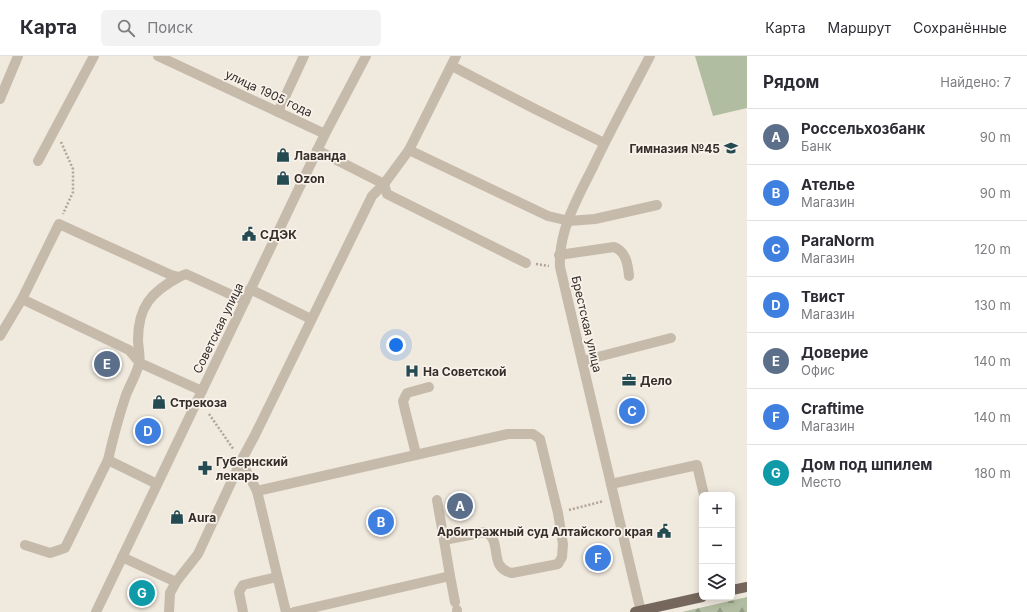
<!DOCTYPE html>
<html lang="ru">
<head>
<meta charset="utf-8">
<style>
	:root { --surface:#fff; --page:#f2f2f3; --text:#2b2b33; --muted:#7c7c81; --line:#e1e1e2; --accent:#0b8043 }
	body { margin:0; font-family:Inter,sans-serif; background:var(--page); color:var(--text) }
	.controls { position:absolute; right:12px; bottom:12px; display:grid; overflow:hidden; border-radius:6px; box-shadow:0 2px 10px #0003 }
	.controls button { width:36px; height:36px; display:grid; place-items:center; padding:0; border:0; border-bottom:1px solid var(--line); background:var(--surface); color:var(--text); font:20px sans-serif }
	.you { position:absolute; left:396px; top:289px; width:14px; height:14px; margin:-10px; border:3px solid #fff; border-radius:50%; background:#1a73e8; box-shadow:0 0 0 6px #1a73e833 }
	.badge { display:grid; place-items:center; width:26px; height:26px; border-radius:50%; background:var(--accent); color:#fff; font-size:13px; font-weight:700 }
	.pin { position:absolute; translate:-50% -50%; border:2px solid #fff; box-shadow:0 1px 4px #0006 }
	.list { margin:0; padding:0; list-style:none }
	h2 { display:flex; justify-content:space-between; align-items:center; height:52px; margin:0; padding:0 16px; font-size:17px }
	h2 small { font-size:13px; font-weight:400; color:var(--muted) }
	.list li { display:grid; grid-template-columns:26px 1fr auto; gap:12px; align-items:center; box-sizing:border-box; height:56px; padding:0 16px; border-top:1px solid var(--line) }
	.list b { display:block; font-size:15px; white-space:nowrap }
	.list p { margin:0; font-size:13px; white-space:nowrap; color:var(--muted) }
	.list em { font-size:13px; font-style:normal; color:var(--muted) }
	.icon { flex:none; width:22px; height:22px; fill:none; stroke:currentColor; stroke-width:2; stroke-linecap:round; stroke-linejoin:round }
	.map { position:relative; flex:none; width:747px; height:556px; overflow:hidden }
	header { display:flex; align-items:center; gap:24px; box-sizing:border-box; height:56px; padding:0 20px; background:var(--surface); border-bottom:1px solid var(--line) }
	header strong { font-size:19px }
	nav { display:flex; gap:22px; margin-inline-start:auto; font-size:14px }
	.search { width:280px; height:36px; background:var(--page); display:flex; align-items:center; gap:10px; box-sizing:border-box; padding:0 14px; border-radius:6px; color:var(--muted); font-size:15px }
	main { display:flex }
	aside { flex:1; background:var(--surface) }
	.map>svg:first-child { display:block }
	.forest { fill:url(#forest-firs) }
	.garden { fill:#b1bda0 }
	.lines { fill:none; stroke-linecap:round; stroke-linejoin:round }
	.path { stroke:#b2a496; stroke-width:2.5; stroke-dasharray:2 2; stroke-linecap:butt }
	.minor { stroke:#c6baab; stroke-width:10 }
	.major { stroke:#75675c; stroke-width:10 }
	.labels { text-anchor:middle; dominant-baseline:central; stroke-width:3.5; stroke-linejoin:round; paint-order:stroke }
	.street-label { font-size:12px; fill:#352e2a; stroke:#f8f2ea }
	.poi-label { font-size:12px; font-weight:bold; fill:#352e2a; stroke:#f8f2ea; text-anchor:start }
</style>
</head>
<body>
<header>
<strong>Карта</strong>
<div class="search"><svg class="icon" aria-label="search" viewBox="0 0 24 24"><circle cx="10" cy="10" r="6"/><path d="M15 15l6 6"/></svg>Поиск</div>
<nav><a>Карта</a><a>Маршрут</a><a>Сохранённые</a></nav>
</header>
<main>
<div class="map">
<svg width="747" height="556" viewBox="0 0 747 556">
	<defs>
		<pattern id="forest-firs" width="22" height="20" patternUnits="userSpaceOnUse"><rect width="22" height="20" fill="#b1bda0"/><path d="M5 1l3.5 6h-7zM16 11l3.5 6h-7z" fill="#919a83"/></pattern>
	</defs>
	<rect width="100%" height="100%" fill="#f0e9de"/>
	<path class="forest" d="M747 541V556H682Z"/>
	<path class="garden" d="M695 0H747V52L713 60Z"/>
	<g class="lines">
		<g class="path">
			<path d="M61 86 73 113V136L63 158"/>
			<path d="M536 208 549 210"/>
			<path d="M209 358 234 394"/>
			<path d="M569 454 604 445"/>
		</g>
		<g class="minor">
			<path d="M158 0 325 78"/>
			<path d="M452 10 535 53 604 87"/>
			<path d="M0 43 18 0"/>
			<path d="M278 56 304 0"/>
			<path d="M317 94 384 128 387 138 526 207"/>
			<path d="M409 94 548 160 569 165 595 163 657 149"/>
			<path d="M38 105 94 0"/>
			<path d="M559 199 614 191C626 195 628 209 629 220"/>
			<path d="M250 233 311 263"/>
			<path d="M22 243 129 294 140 307 202 335"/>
			<path d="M0 280 22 243 59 168 171 219 179 221 186 218 245 245"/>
			<path d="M582 305 671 282"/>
			<path d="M416 398 405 354 403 345 407 337 429 331"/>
			<path d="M108 404C113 382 119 360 126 339 130 329 136 319 139 308 141 301 138 291 138 284 138 251 151 236 179 221"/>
			<path d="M241 405 257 435 508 378H533L540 383 558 457 563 488 562 501 558 508 512 517C487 512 504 484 485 476L444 484 450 520 294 556"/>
			<path d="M611 428 697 409 704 439"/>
			<path d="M257 435 286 556"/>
			<path d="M437 444 444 484"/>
			<path d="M25 489 50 497 65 492 108 404 157 428"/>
			<path d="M122 501 176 526"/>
			<path d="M450 520 455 546"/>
			<path d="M457 554V556"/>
			<path d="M96 556 325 78 366 0"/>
			<path d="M169 556 170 537 176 526 198 498 241 405 254 381 372 140 384 128 409 94 456 0"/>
			<path d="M243 556 239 536 243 529 277 521"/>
			<path d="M641 556 560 211C558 175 578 141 593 111 611 73 631 37 650 0"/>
		</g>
		<g class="major">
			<path d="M732 534 747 531"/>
			<path d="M635 556 702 541"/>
		</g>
	</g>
	<defs>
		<symbol id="school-bare" viewBox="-9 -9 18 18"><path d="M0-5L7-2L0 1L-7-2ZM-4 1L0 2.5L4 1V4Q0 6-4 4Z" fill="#244b52" stroke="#f8f2ea" stroke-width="2.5" paint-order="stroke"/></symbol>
		<symbol id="shop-bare" viewBox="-9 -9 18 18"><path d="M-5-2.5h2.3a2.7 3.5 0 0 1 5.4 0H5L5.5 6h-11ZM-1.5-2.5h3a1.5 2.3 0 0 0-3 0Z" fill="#244b52" stroke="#f8f2ea" stroke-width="2.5" paint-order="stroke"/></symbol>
		<symbol id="civic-bare" viewBox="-9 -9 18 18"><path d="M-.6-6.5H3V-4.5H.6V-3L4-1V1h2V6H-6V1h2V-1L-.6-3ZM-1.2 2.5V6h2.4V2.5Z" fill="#244b52" stroke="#f8f2ea" stroke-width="2.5" paint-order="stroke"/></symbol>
		<symbol id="hospital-bare" viewBox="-9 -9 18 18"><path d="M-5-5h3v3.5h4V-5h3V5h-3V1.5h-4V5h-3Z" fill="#244b52" stroke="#f8f2ea" stroke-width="2.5" paint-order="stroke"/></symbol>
		<symbol id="office-bare" viewBox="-9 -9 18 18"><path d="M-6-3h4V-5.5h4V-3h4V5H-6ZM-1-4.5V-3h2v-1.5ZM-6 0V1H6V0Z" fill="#244b52" stroke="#f8f2ea" stroke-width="2.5" paint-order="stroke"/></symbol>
		<symbol id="pharmacy-bare" viewBox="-9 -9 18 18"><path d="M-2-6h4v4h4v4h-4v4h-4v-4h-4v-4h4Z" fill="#244b52" stroke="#f8f2ea" stroke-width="2.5" paint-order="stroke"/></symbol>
	</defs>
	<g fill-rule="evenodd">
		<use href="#school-bare" x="721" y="82" width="20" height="20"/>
		<use href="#shop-bare" x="273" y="89" width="20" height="20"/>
		<use href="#shop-bare" x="273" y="112" width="20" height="20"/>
		<use href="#civic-bare" x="239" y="168" width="20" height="20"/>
		<use href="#hospital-bare" x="402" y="305" width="20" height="20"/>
		<use href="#office-bare" x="619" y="314" width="20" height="20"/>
		<use href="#shop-bare" x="149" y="336" width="20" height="20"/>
		<use href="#pharmacy-bare" x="195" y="402" width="20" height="20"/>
		<use href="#shop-bare" x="167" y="451" width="20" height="20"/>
		<use href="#civic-bare" x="654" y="465" width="20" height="20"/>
	</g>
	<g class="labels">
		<g class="street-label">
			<text transform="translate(269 37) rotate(25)">улица 1905 года</text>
			<text transform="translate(587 268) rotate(77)">Брестская улица</text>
			<text transform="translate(218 272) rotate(-64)">Советская улица</text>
		</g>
		<g class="poi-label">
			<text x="720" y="92" text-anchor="end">Гимназия №45</text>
			<text x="294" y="99">Лаванда</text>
			<text x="294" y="122">Ozon</text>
			<text x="260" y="178">СДЭК</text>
			<text x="423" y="315">На Советской</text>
			<text x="640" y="324">Дело</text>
			<text x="170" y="346">Стрекоза</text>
			<text x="216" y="405">Губернский<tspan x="216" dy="14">лекарь</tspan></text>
			<text x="188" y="461">Aura</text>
			<text x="653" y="475" text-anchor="end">Арбитражный суд Алтайского края</text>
		</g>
	</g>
</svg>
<div class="controls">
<button>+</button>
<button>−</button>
<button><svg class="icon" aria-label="layers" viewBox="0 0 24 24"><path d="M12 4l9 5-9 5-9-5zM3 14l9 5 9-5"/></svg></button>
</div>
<div class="you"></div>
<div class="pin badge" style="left:460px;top:450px;background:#5c6f8a">A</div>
<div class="pin badge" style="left:381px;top:466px;background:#3f7fe0">B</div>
<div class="pin badge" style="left:632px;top:355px;background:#3f7fe0">C</div>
<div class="pin badge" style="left:148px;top:375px;background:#3f7fe0">D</div>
<div class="pin badge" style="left:107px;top:308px;background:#5c6f8a">E</div>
<div class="pin badge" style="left:598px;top:502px;background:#3f7fe0">F</div>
<div class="pin badge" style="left:142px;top:537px;background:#0f9aa8">G</div>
</div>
<aside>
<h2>Рядом<small>Найдено: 7</small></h2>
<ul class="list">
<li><span class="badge" style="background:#5c6f8a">A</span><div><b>Россельхозбанк</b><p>Банк</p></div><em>90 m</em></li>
<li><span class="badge" style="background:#3f7fe0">B</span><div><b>Ателье</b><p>Магазин</p></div><em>90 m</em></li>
<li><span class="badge" style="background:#3f7fe0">C</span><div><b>ParaNorm</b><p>Магазин</p></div><em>120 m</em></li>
<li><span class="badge" style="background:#3f7fe0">D</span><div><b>Твист</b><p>Магазин</p></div><em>130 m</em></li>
<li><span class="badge" style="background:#5c6f8a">E</span><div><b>Доверие</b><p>Офис</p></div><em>140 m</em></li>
<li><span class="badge" style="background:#3f7fe0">F</span><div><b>Craftime</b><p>Магазин</p></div><em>140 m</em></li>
<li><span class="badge" style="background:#0f9aa8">G</span><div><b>Дом под шпилем</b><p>Место</p></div><em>180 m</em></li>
</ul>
</aside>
</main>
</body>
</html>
